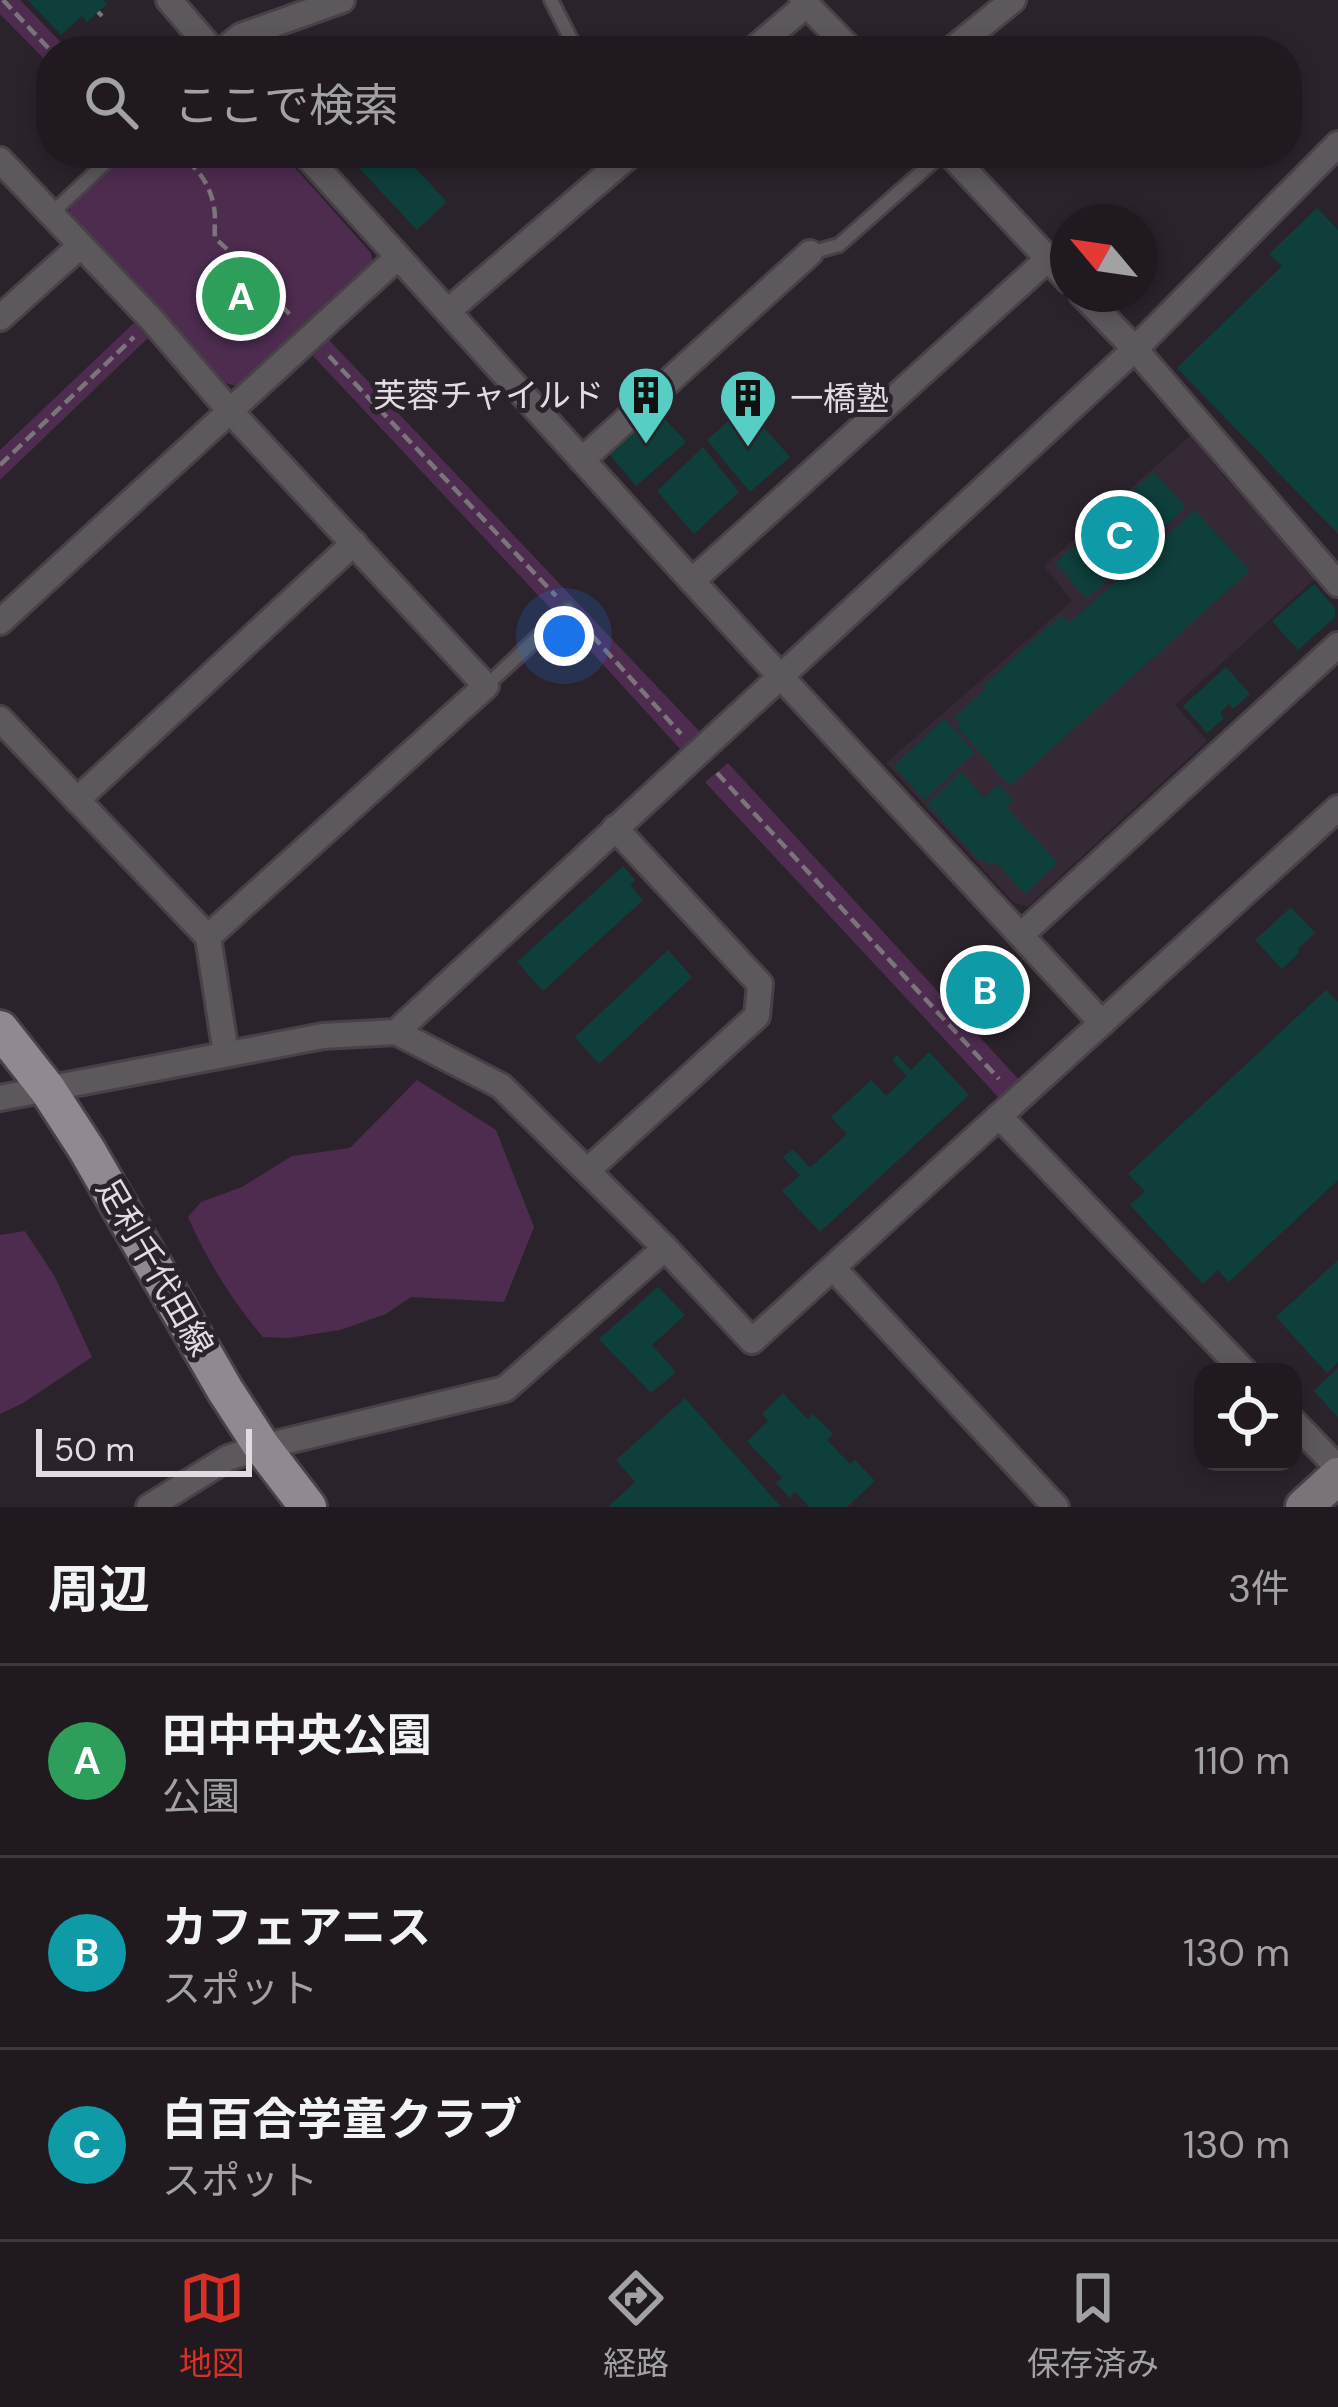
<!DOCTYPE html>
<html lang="ja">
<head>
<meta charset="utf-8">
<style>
	:root { --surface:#201a20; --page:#282329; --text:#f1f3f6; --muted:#a2a1a5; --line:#3d383e; --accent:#d93025 }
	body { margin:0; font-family:"DM Sans","Noto Sans JP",sans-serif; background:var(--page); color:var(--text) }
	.controls { position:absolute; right:36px; bottom:36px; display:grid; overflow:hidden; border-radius:24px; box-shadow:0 6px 18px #0003 }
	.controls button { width:108px; height:108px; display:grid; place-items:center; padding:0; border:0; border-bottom:3px solid var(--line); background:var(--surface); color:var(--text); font:60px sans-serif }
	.compass { position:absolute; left:1050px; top:204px; width:108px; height:108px; border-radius:50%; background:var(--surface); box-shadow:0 6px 18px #0003; rotate:299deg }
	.scale { position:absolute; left:36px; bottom:30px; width:216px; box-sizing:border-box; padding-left:12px; border:6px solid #e2dce2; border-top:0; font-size:33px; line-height:42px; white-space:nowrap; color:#e2dce2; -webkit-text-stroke:9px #2b232b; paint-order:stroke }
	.you { position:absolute; left:564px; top:636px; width:42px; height:42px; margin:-30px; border:9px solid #fff; border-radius:50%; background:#1a73e8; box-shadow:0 0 0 18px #1a73e833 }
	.badge { display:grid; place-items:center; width:78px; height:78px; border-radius:50%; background:var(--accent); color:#fff; font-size:39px; font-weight:700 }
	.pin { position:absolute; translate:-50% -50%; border:6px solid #fff; box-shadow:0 3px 12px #0006 }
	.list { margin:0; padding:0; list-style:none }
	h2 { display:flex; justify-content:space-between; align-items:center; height:156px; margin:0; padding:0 48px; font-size:51px }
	h2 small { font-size:39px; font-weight:400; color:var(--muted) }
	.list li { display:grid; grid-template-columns:78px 1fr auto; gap:36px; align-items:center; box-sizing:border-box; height:192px; padding:0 48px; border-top:3px solid var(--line) }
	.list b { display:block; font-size:45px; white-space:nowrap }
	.list p { margin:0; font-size:39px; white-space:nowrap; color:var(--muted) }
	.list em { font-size:39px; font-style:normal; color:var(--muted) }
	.icon { flex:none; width:66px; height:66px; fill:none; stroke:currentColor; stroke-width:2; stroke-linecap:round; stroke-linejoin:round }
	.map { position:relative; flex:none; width:1338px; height:1507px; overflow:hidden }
	.search { position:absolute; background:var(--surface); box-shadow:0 6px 18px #0003; left:36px; right:36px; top:36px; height:132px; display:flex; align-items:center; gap:30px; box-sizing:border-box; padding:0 42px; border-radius:48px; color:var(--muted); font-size:45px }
	.sheet { height:732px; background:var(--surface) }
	nav { display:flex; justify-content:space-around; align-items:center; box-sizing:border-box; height:168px; border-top:3px solid var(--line); background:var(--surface); font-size:33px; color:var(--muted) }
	nav a { display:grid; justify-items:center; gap:6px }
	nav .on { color:var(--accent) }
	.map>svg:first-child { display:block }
	.built { fill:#352936 }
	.green { fill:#4e2c50 }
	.building { fill:#0e3f3b }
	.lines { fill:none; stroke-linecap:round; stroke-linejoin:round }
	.lane-casing { stroke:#484148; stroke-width:18 }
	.street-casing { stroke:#484148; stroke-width:30 }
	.secondary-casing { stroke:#484148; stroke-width:42 }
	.primary-casing { stroke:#484148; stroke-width:42 }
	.path { stroke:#7b747b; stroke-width:4.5; stroke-dasharray:12 6; stroke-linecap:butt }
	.lane { stroke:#5c585c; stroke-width:12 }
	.street { stroke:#5c585c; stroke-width:24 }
	.secondary { stroke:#7a747a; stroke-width:36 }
	.primary { stroke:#918991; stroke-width:36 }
	.labels { text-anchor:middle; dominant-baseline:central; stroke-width:10; stroke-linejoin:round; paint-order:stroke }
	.poi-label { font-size:33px; fill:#e2dce2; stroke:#2b232b; text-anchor:end }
	.street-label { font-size:33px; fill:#e2dce2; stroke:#2b232b }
</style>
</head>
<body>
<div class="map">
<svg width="1338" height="1507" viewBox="0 0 1338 1507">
	<rect width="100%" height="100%" fill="#2b232b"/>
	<path class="built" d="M1191 435 1223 476 1317 577 1175 705 1207 741 1028 906 1014 903 886 763 1072 601 1044 566Z"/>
	<g class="green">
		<path d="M0 0H20L69 51H51V66L0 14Z"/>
		<path d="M125 153H282L371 253 373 264 239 387 226 383 71 217 69 205Z"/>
		<path d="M134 323 148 338 0 480V450Z"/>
		<path d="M329 340 700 732 681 750 567 625 502 683 490 670 552 610 313 356Z"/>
		<path d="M728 763 1021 1082 1001 1100 705 782Z"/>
		<path d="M417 1080 496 1130 534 1227 504 1302 411 1297 386 1314 340 1330 288 1338 263 1337C232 1301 207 1260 188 1217L201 1202 242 1187 292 1156 350 1148Z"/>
		<path d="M25 1231 55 1277 92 1357 23 1403 0 1414V1235Z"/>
	</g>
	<g class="building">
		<path d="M28 0H104L107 4 87 22 82 16 61 35Z"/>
		<path d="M345 153H401L447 202 417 230Z"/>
		<path d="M1317 208 1338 230V534L1177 368 1282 266 1269 254Z"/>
		<path d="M745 406 790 457 750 492 707 440Z"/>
		<path d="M655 408 686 442 636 486 606 450Z"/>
		<path d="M703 447 739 492 694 534 657 491Z"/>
		<path d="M1154 472 1186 507 1087 599 1055 563Z"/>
		<path d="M1195 510 1250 571 1010 786 957 727 961 724 955 717 986 689 983 685 1061 615 1069 623Z"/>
		<path d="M1314 584 1335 608V617L1298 650 1272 621Z"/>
		<path d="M1226 667 1250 694 1233 709 1229 704 1220 713 1224 718 1207 733 1183 706Z"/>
		<path d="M944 719 975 752 924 800 894 766Z"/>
		<path d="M961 772 984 798 998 784 1013 800 1006 807 1058 863 1025 894 995 862 990 866 984 859 981 862 927 804Z"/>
		<path d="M623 866 635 880 630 885 643 900 543 991 517 962Z"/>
		<path d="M1291 907 1315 933 1297 950 1299 953 1282 969 1255 940Z"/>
		<path d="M986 944 1031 993 984 1036 939 987Z"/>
		<path d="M668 950 692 977 599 1064 575 1037Z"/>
		<path d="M1326 990 1338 1002V1180L1229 1282 1218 1270 1203 1284 1130 1205 1145 1191 1128 1174Z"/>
		<path d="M929 1052 969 1095 820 1232 782 1191 800 1175 783 1157 793 1149 810 1168 847 1134 831 1117 871 1080 886 1096 907 1076 892 1060 897 1055 911 1070Z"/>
		<path d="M1338 1260V1362L1327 1373 1276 1317Z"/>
		<path d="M658 1287 685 1315 652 1345 676 1372 651 1393 599 1339Z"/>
		<path d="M1338 1368V1417L1314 1391Z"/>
		<path d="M783 1393 807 1419 813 1414 833 1434 827 1440 850 1464 855 1460 875 1481 847 1507H809L795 1492 790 1498 776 1483 782 1478 747 1441 768 1421 762 1414Z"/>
		<path d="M685 1398 781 1507H608L635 1482 616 1460Z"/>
	</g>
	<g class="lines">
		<defs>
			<g id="lane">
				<path d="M551 0 577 51"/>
				<path d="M52 213 116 153"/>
				<path d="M810 253 839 245 943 153"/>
				<path d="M486 686 568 609"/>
			</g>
			<g id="street">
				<path d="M169 0 213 51"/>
				<path d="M802 0 852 51"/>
				<path d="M222 51 241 36 342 0"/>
				<path d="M752 51 806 5"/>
				<path d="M950 51 1013 0"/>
				<path d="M304 153 692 581 1102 1023"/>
				<path d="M949 153 1068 280"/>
				<path d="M0 160 152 320 230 411 486 686 208 937"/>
				<path d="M1082 294 1135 349 1338 584"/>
				<path d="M448 311 632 153"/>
				<path d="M0 318 80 246"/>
				<path d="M582 460 810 253"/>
				<path d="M692 581 1048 259"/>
				<path d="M0 622 398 257"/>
				<path d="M0 719 208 937 226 1054"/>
				<path d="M77 800 354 543"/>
				<path d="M1022 934 1338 645"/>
				<path d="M396 1032 501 1086 665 1248 752 1341 1338 808"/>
				<path d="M0 1098 323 1036 396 1032 1135 349 1338 144"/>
				<path d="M999 1116 1245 1372"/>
				<path d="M588 1170 757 1016 760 984 615 828"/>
				<path d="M833 1268 1056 1507"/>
				<path d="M1293 1421 1338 1468"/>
				<path d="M149 1507 228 1458 262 1447 505 1389 665 1248"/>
			</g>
			<path id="secondary" d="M1304 1507 1338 1476"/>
			<path id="primary" d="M0 1029 48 1090 87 1150 225 1390 262 1447 308 1507"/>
		</defs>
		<use href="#lane" class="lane-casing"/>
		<use href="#street" class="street-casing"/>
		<use href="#secondary" class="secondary-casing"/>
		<use href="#primary" class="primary-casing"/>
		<g class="path">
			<path d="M3 0 51 51"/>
			<path d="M98 12 102 16"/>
			<path d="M171 153C194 160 210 183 214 207 216 217 214 227 215 238L243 264 293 318"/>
			<path d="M329 356 556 596"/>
			<path d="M0 465 134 337"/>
			<path d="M580 622 681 734"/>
			<path d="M717 773 999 1079"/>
		</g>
		<use href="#lane" class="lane"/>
		<use href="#street" class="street"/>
		<use href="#secondary" class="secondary"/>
		<use href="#primary" class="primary"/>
	</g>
	<defs>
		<symbol id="building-pin" viewBox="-11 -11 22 30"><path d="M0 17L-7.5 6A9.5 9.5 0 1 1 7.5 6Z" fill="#56cec3" stroke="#2b232b"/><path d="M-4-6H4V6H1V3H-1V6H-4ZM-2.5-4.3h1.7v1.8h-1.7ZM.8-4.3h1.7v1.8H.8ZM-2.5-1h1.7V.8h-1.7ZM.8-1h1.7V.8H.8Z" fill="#111"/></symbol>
	</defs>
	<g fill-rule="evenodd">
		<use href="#building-pin" x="613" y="362" width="66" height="90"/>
		<use href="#building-pin" x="715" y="365" width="66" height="90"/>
	</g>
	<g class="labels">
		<g class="poi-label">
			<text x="604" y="395">芙蓉チャイルド</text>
			<text x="790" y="398" text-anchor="start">一橋塾</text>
		</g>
		<g class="street-label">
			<text transform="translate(155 1267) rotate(60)">足利千代田線</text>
		</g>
	</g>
</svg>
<div class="controls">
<button><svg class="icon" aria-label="locate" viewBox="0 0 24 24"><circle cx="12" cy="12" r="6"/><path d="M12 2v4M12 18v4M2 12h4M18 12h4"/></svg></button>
</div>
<svg class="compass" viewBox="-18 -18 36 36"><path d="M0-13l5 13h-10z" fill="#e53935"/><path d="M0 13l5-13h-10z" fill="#a2a1a5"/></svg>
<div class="scale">50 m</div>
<div class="you"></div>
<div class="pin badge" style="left:241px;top:296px;background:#2e9e5b">A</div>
<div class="pin badge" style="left:985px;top:990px;background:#0f9aa8">B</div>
<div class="pin badge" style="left:1120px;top:535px;background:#0f9aa8">C</div>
<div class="search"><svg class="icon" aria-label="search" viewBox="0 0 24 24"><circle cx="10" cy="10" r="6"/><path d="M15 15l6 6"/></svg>ここで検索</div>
</div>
<section class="sheet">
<h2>周辺<small>3件</small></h2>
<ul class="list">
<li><span class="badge" style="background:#2e9e5b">A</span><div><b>田中中央公園</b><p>公園</p></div><em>110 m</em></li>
<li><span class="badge" style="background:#0f9aa8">B</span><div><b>カフェアニス</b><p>スポット</p></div><em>130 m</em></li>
<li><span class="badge" style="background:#0f9aa8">C</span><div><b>白百合学童クラブ</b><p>スポット</p></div><em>130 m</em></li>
</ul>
</section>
<nav>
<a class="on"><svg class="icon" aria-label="map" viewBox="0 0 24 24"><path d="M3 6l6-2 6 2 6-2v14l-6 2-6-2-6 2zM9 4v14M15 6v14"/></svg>地図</a>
<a><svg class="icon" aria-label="directions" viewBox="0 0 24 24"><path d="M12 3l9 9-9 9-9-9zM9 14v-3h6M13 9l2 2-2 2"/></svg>経路</a>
<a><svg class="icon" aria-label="saved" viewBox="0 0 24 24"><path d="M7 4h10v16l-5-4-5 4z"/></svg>保存済み</a>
</nav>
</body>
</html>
